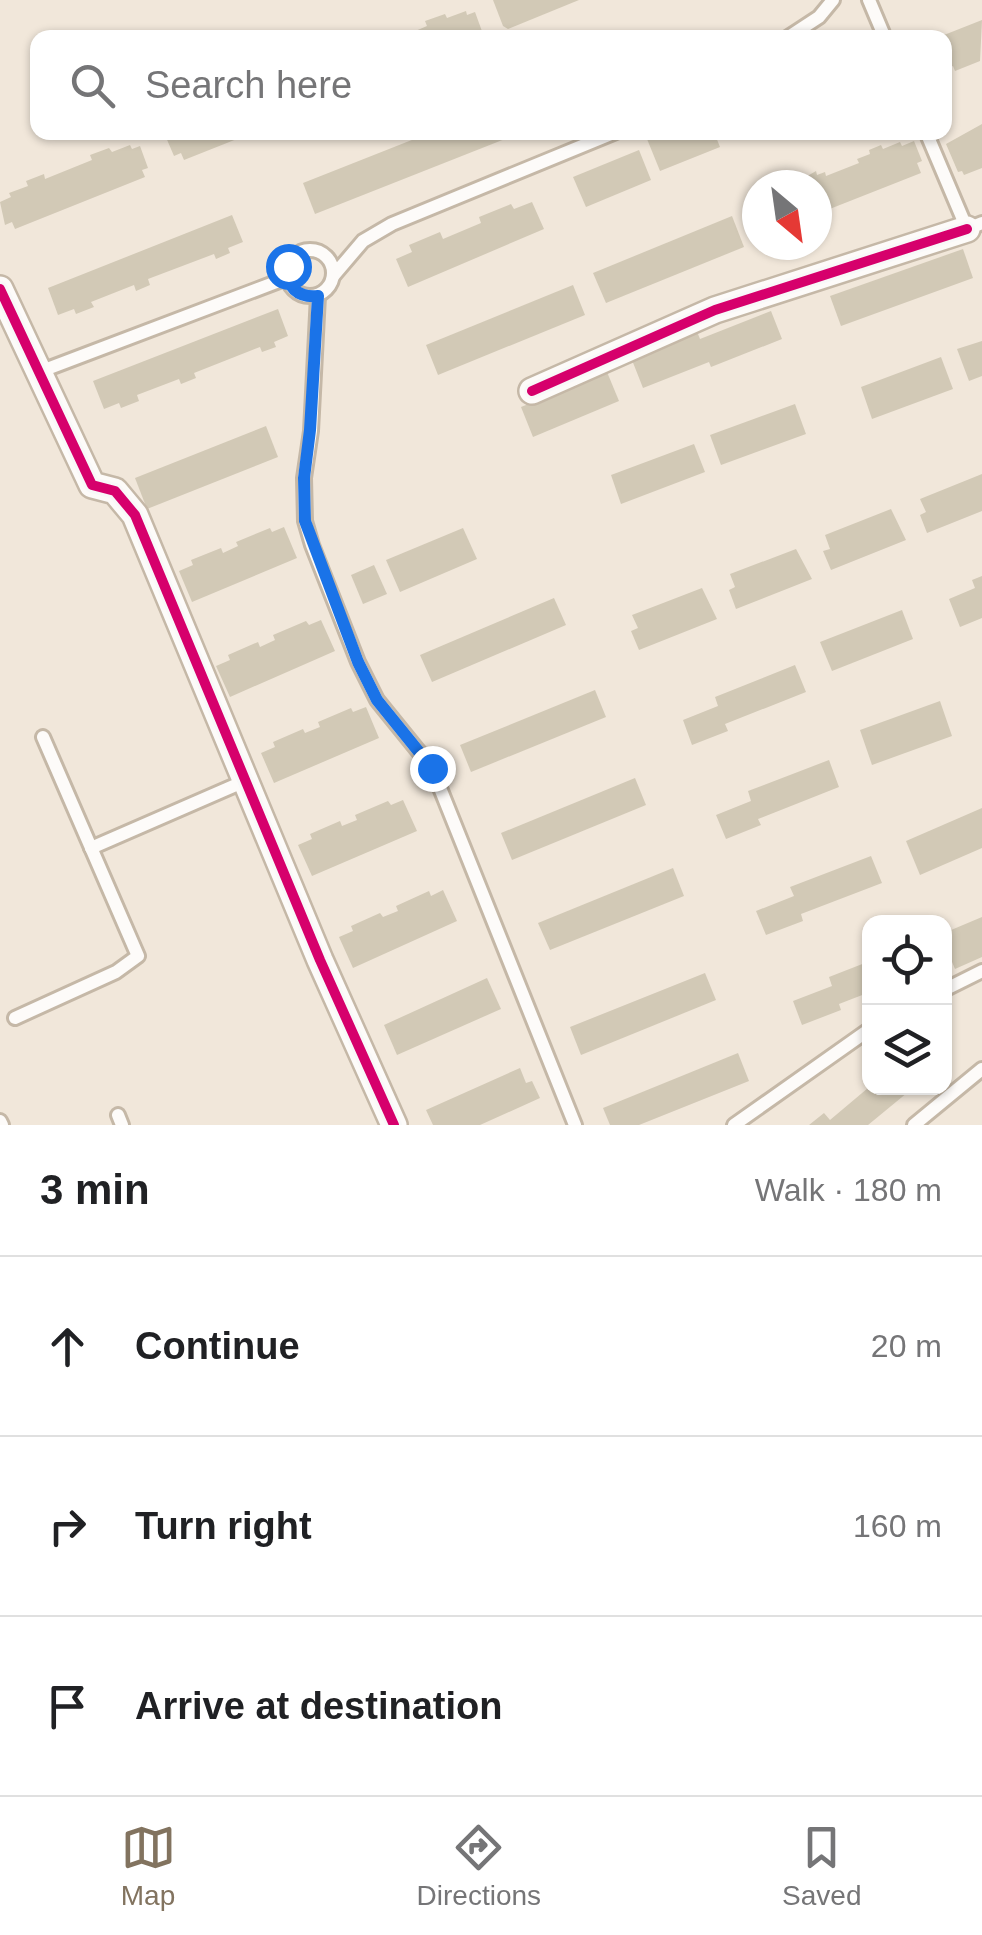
<!DOCTYPE html>
<html lang="en">
<head>
<meta charset="utf-8">
<style>
	:root { --surface:#fff; --page:#f2f2f2; --text:#202124; --muted:#757577; --line:#e0e0e0; --accent:#82735f }
	body { margin:0; font-family:Arial,sans-serif; background:var(--page); color:var(--text) }
	.controls { position:absolute; right:30px; bottom:30px; display:grid; overflow:hidden; border-radius:20px; box-shadow:0 2px 8px #0004 }
	.controls button { width:90px; height:90px; display:grid; place-items:center; padding:0; border:0; border-bottom:2px solid var(--line); background:var(--surface); color:var(--text); font:50px sans-serif }
	.compass { position:absolute; left:742px; top:170px; width:90px; height:90px; border-radius:50%; background:var(--surface); box-shadow:0 2px 8px #0004; rotate:151deg }
	.stop { position:absolute; width:30px; height:30px; margin:-22px; border:8px solid #1a73e8; border-radius:50%; background:#fff }
	.stop.end { background:#1a73e8; border-color:#fff; box-shadow:0 2px 10px #0008 }
	.list { margin:0; padding:0; list-style:none }
	h2 { display:flex; justify-content:space-between; align-items:center; height:130px; margin:0; padding:0 40px; font-size:42px }
	h2 small { font-size:32px; font-weight:400; color:var(--muted) }
	.list li { display:grid; grid-template-columns:65px 1fr auto; gap:30px; align-items:center; box-sizing:border-box; height:180px; padding:0 40px; border-top:2px solid var(--line) }
	.list b { display:block; font-size:38px; white-space:nowrap }
	.list em { font-size:32px; font-style:normal; color:var(--muted) }
	.icon { flex:none; width:55px; height:55px; fill:none; stroke:currentColor; stroke-width:2; stroke-linecap:round; stroke-linejoin:round }
	.map { position:relative; flex:none; width:982px; height:1125px; overflow:hidden }
	.search { position:absolute; background:var(--surface); box-shadow:0 2px 8px #0004; left:30px; right:30px; top:30px; height:110px; display:flex; align-items:center; gap:25px; box-sizing:border-box; padding:0 35px; border-radius:20px; color:var(--muted); font-size:38px }
	.sheet { height:670px; background:var(--surface) }
	nav { display:flex; justify-content:space-around; align-items:center; box-sizing:border-box; height:140px; border-top:2px solid var(--line); background:var(--surface); font-size:28px; color:var(--muted) }
	nav a { display:grid; justify-items:center; gap:5px }
	nav .on { color:var(--accent) }
	.map>svg:first-child { display:block }
	.building { fill:#d2c9b6 }
	.lines { fill:none; stroke-linecap:round; stroke-linejoin:round }
	.service-casing { stroke:#c5b8a7; stroke-width:18 }
	.minor-casing { stroke:#c5b8a7; stroke-width:30 }
	.service { stroke:#fdfbf9; stroke-width:12 }
	.minor { stroke:#fdfbf9; stroke-width:25 }
	.cycleway-casing { stroke:#f8f8f8; stroke-width:16 }
	.cycleway { stroke:#d6006c; stroke-width:10 }
	.route { stroke:#1a73e8; stroke-width:12 }
</style>
</head>
<body>
<div class="map">
<svg width="982" height="1125" viewBox="0 0 982 1125">
	<rect width="100%" height="100%" fill="#f1e7da"/>
	<g class="building">
		<path d="M493 0H579L508 29 503 26Z"/>
		<path d="M466 11 467 15 475 12 483 34 477 38H399L427 26 425 21 445 14 447 18Z"/>
		<path d="M982 20 980 61 955 71 953 66 944 70V35Z"/>
		<path d="M982 124V168L964 175 962 171 958 172 946 144Z"/>
		<path d="M170 132H252V133L184 160 181 153 174 156 165 135Z"/>
		<path d="M432 132 520 133 315 214 303 183Z"/>
		<path d="M663 132H714L720 147 660 171 647 139Z"/>
		<path d="M914 141 922 161 917 163 921 173 817 214V185H792L816 171 817 175 825 172 826 176 859 163 857 159 870 154 869 150 881 145 883 149 900 142 902 146Z"/>
		<path d="M130 145 132 149 140 146 148 168 142 170 145 177 15 229 12 222 5 225 0 202 11 197 9 193 28 186 26 181 44 174 45 179 92 160 90 155 109 148 112 152Z"/>
		<path d="M639 150 651 180 586 207 573 177Z"/>
		<path d="M532 202 544 229 408 287 396 259 412 252 409 245 440 232 443 239 481 223 479 217 511 204 514 209Z"/>
		<path d="M232 215 243 242 228 248 230 253 216 259 214 254 148 279 150 285 136 291 134 285 91 302 94 307 76 314 74 309 58 315 48 288Z"/>
		<path d="M732 216 744 247 606 303 593 273Z"/>
		<path d="M963 249 973 278 841 326 830 296Z"/>
		<path d="M573 285 585 315 438 375 426 345Z"/>
		<path d="M278 309 288 336 274 342 276 347 262 352 260 347 194 373 196 378 181 384 179 379 137 395 139 401 121 408 119 403 104 409 93 381Z"/>
		<path d="M771 311 782 339 711 367 709 362 643 388 630 355 696 329 700 339Z"/>
		<path d="M982 341V376L969 381 957 349Z"/>
		<path d="M941 357 953 389 872 419 861 387Z"/>
		<path d="M607 372 619 401 533 437 521 407Z"/>
		<path d="M795 404 806 434 721 465 710 435Z"/>
		<path d="M266 426 278 457 147 509 135 478Z"/>
		<path d="M694 444 705 472 621 504 611 475Z"/>
		<path d="M982 474V511L927 533 920 515 926 512 920 499Z"/>
		<path d="M891 509 906 540 831 570 823 551 830 549 825 535Z"/>
		<path d="M284 527 297 558 192 602 179 571 193 565 191 560 221 548 223 553 238 546 236 542 270 528 272 532Z"/>
		<path d="M463 528 477 559 400 592 386 560Z"/>
		<path d="M796 549 812 579 736 609 729 590 735 587 730 574Z"/>
		<path d="M374 565 387 594 363 604 351 575Z"/>
		<path d="M982 576V618L960 627 949 599 975 588 972 580Z"/>
		<path d="M702 588 717 619 639 650 631 631 638 628 632 615Z"/>
		<path d="M554 598 566 625 432 682 420 655Z"/>
		<path d="M902 610 913 639 832 671 820 642Z"/>
		<path d="M321 620 335 651 230 697 216 666 230 660 228 655 258 642 260 647 275 640 273 635 306 621 309 625Z"/>
		<path d="M795 665 806 692 725 724 728 731 692 745 683 720 718 706 715 697Z"/>
		<path d="M595 690 606 717 471 772 460 745Z"/>
		<path d="M940 701 952 736 872 765 860 730Z"/>
		<path d="M366 707 379 738 274 783 261 753 275 747 273 742 303 729 305 733 320 727 318 722 351 708 353 712Z"/>
		<path d="M829 760 839 787 758 819 761 825 726 839 716 815 751 801 748 791Z"/>
		<path d="M635 778 646 805 512 860 501 833Z"/>
		<path d="M403 800 417 831 312 876 298 845 312 839 310 834 340 821 342 826 357 820 355 815 388 801 391 805Z"/>
		<path d="M982 808V848L920 875 906 841Z"/>
		<path d="M871 856 882 883 801 914 803 921 766 935 756 911 794 896 790 887Z"/>
		<path d="M673 868 684 896 550 950 538 923Z"/>
		<path d="M443 890 457 921 353 968 339 937 353 931 351 926 380 913 383 917 398 911 396 906 429 891 431 896Z"/>
		<path d="M982 917V957L955 969 944 943V933Z"/>
		<path d="M870 961V992L839 1004 841 1010 802 1025 793 1001 832 986 829 977Z"/>
		<path d="M705 973 716 1000 581 1055 570 1027Z"/>
		<path d="M487 978 501 1009 397 1055 384 1025Z"/>
		<path d="M738 1053 749 1081 639 1125H610L603 1108Z"/>
		<path d="M520 1068 526 1083 532 1081 540 1098 480 1125H433L426 1110Z"/>
		<path d="M868 1088H913L868 1125H809L824 1113 830 1120Z"/>
	</g>
	<g class="lines">
		<defs>
			<g id="service">
				<path d="M869 0 885 38"/>
				<path d="M787 38 819 17 833 0"/>
				<path d="M926 132 967 229 982 223"/>
				<circle cx="310" cy="273" r="23"/>
				<path d="M334 275 363 241 392 224 616 132"/>
				<path d="M318 296 311 431 304 478 305 521 312 545 358 662 377 700 432 768 575 1125"/>
				<path d="M39 372 287 278"/>
				<path d="M91 848 245 781"/>
				<path d="M944 990 982 971"/>
				<path d="M15 1018 116 972 138 956 43 737"/>
				<path d="M118 1115 122 1125"/>
				<path d="M0 1121 2 1125"/>
				<path d="M734 1125 870 1029"/>
				<path d="M914 1125 982 1069"/>
			</g>
			<g id="minor">
				<path d="M0 289 92 485 115 491 135 515 320 960 394 1125"/>
				<path d="M532 391 715 310 967 229"/>
			</g>
		</defs>
		<use href="#service" class="service-casing"/>
		<use href="#minor" class="minor-casing"/>
		<use href="#service" class="service"/>
		<use href="#minor" class="minor"/>
		<defs>
			<g id="cycleway">
				<path d="M0 289 92 485 115 491 135 515 320 960 394 1125"/>
				<path d="M532 391 715 310 967 229"/>
			</g>
		</defs>
		<use href="#cycleway" class="cycleway-casing"/>
		<use href="#cycleway" class="cycleway"/>
	</g>
	<g class="lines">
		<path class="route" d="M288 266C285 287 298 298 318 296L310 430 304 478 305 521 358 662 377 700 432 768"/>
	</g>
</svg>
<div class="controls">
<button><svg class="icon" aria-label="locate" viewBox="0 0 24 24"><circle cx="12" cy="12" r="6"/><path d="M12 2v4M12 18v4M2 12h4M18 12h4"/></svg></button>
<button><svg class="icon" aria-label="layers" viewBox="0 0 24 24"><path d="M12 4l9 5-9 5-9-5zM3 14l9 5 9-5"/></svg></button>
</div>
<svg class="compass" viewBox="-18 -18 36 36"><path d="M0-13l5 13h-10z" fill="#e53935"/><path d="M0 13l5-13h-10z" fill="#757577"/></svg>
<div class="stop" style="left:288px;top:266px"></div>
<div class="stop end" style="left:432px;top:768px"></div>
<div class="search"><svg class="icon" aria-label="search" viewBox="0 0 24 24"><circle cx="10" cy="10" r="6"/><path d="M15 15l6 6"/></svg>Search here</div>
</div>
<section class="sheet">
<h2>3 min<small>Walk · 180 m</small></h2>
<ul class="list">
<li><svg class="icon" aria-label="ahead" viewBox="0 0 24 24"><path d="M12 20V5M6 11l6-6 6 6"/></svg><div><b>Continue</b></div><em>20 m</em></li>
<li><svg class="icon" aria-label="right" viewBox="0 0 24 24"><path d="M7 20v-9h11M14 6l5 5-5 5"/></svg><div><b>Turn right</b></div><em>160 m</em></li>
<li><svg class="icon" aria-label="arrive" viewBox="0 0 24 24"><path d="M6 21V4h12l-3 4 3 4H6"/></svg><div><b>Arrive at destination</b></div></li>
</ul>
</section>
<nav>
<a class="on"><svg class="icon" aria-label="map" viewBox="0 0 24 24"><path d="M3 6l6-2 6 2 6-2v14l-6 2-6-2-6 2zM9 4v14M15 6v14"/></svg>Map</a>
<a><svg class="icon" aria-label="directions" viewBox="0 0 24 24"><path d="M12 3l9 9-9 9-9-9zM9 14v-3h6M13 9l2 2-2 2"/></svg>Directions</a>
<a><svg class="icon" aria-label="saved" viewBox="0 0 24 24"><path d="M7 4h10v16l-5-4-5 4z"/></svg>Saved</a>
</nav>
</body>
</html>
